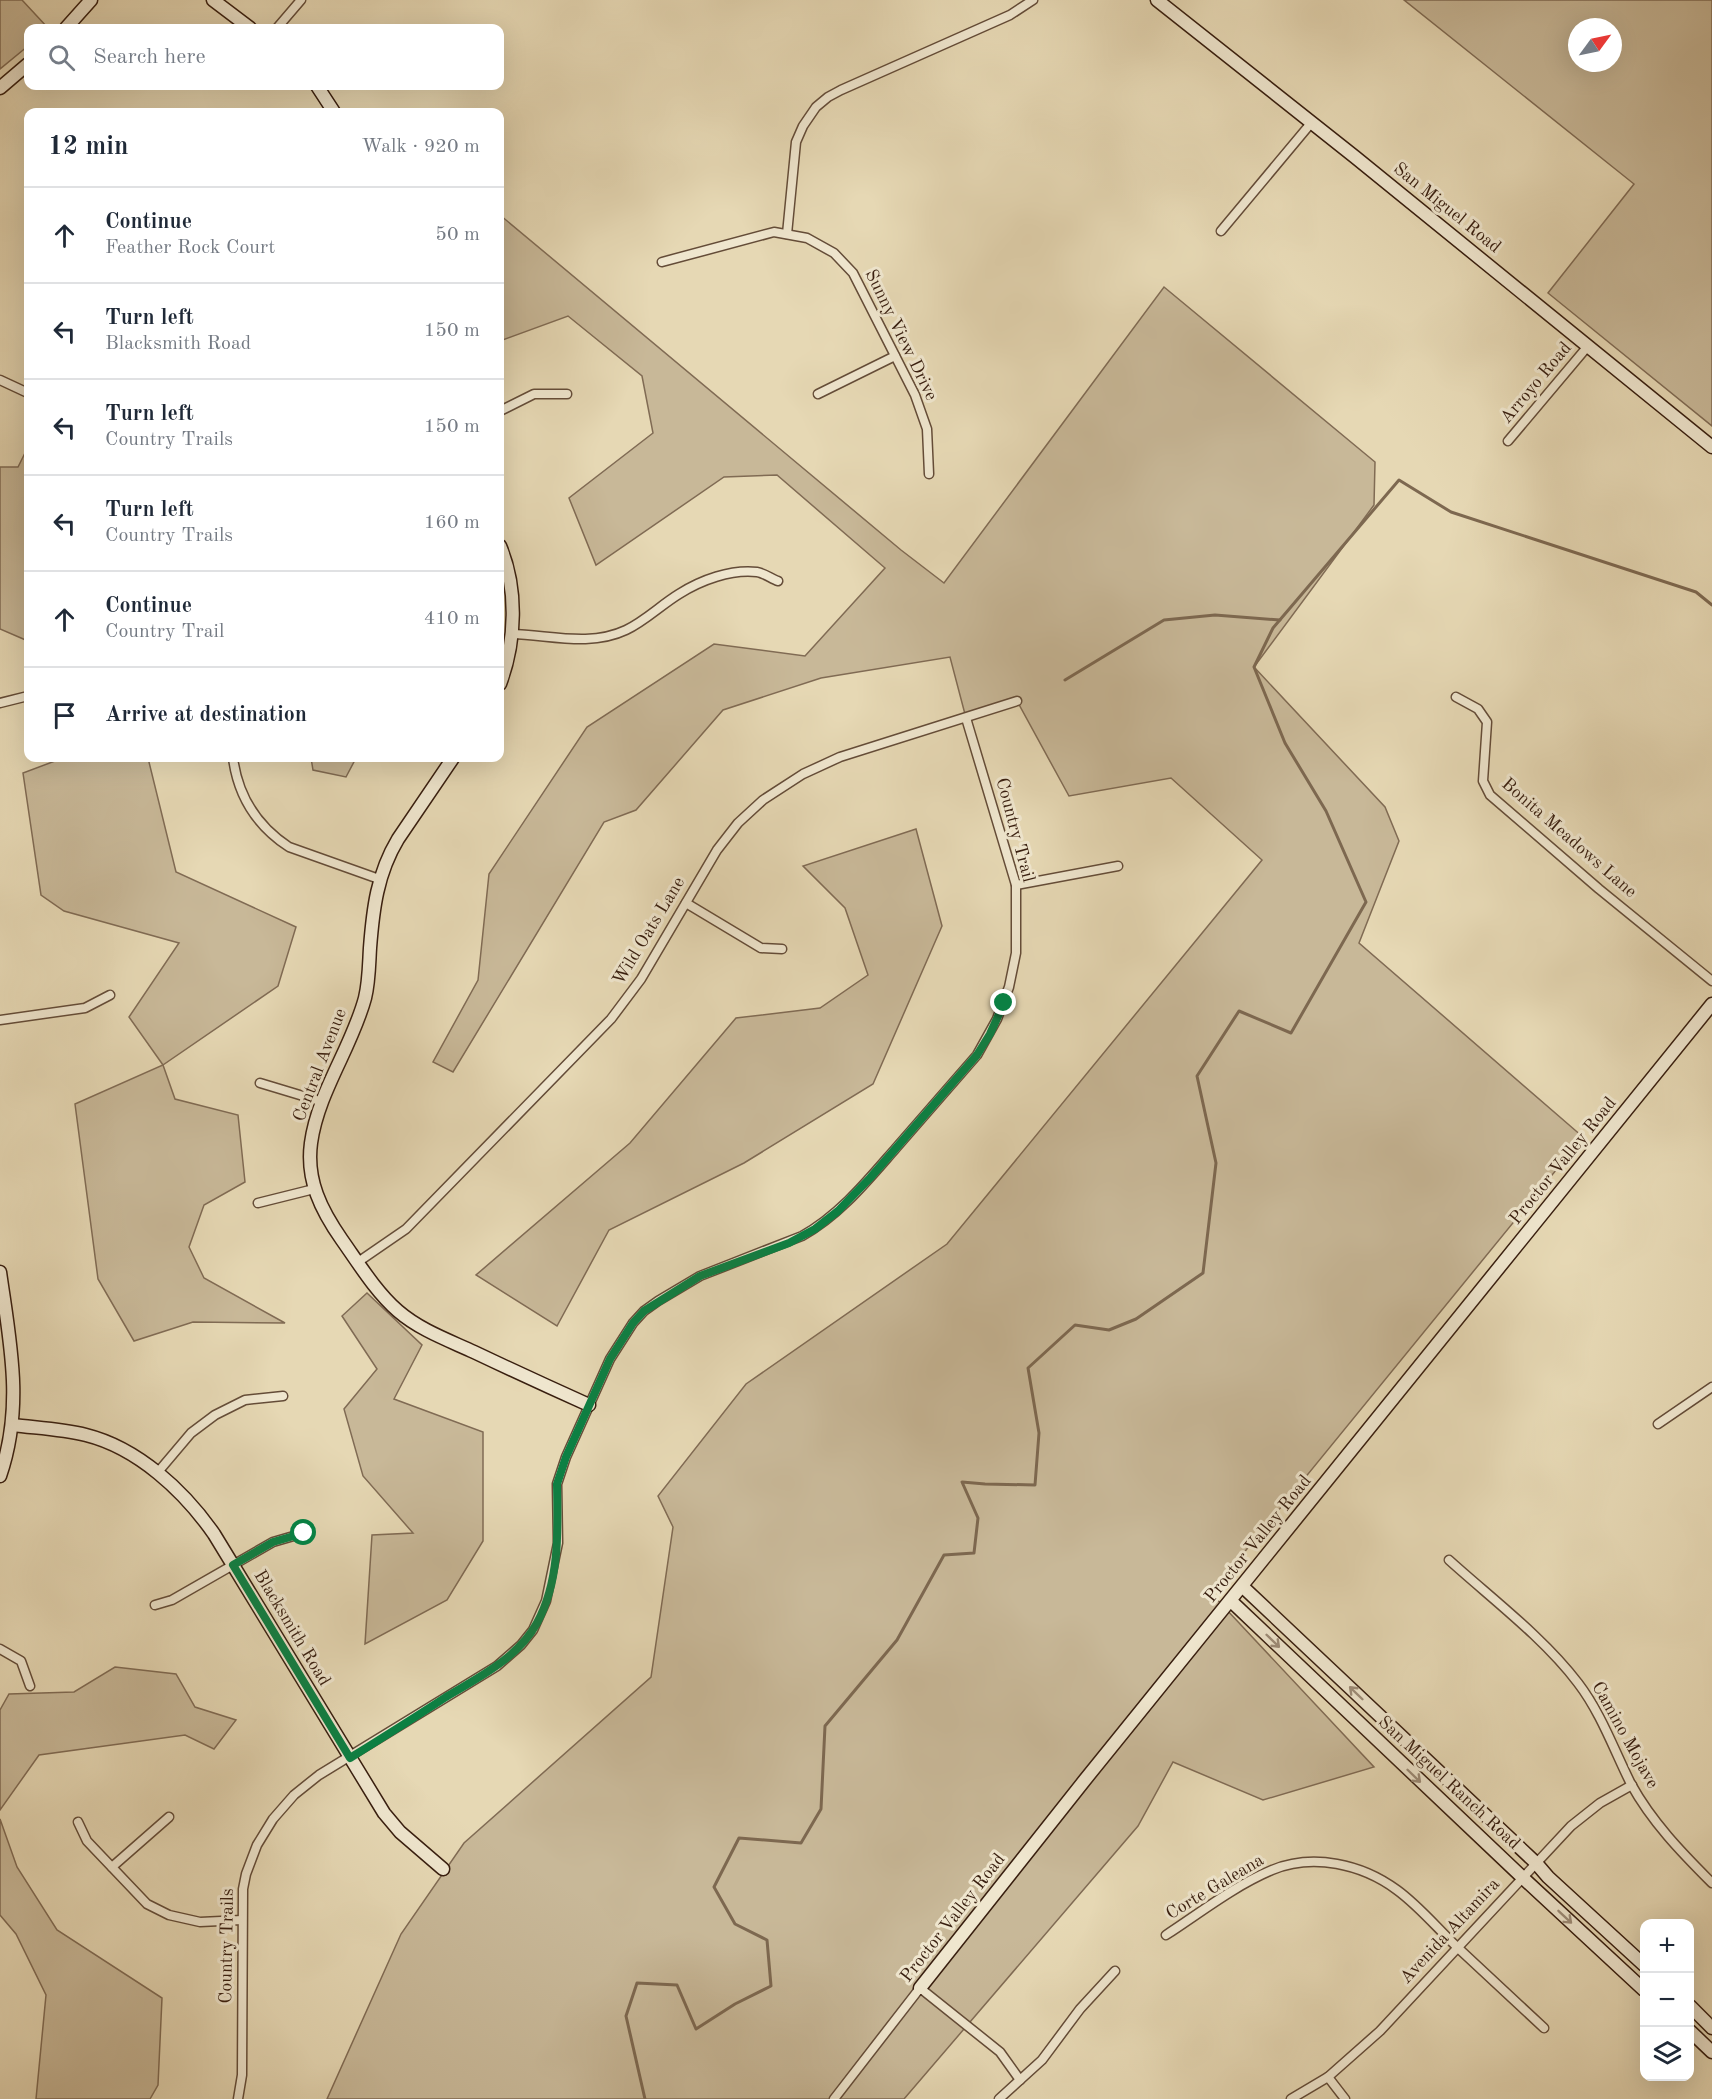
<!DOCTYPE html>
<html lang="en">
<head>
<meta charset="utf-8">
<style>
	:root { --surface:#fff; --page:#f2f2f3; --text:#1f2937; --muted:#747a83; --line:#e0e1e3 }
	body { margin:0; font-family:"Old Standard TT",serif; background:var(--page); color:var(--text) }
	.controls { position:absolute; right:18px; bottom:18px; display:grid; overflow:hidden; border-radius:12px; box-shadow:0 6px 24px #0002 }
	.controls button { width:54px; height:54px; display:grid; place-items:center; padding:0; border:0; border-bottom:2px solid var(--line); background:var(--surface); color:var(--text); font:30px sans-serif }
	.compass { position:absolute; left:1568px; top:18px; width:54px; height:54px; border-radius:50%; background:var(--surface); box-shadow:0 6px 24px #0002; rotate:57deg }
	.stop { position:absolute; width:18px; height:18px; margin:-14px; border:4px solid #0b8043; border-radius:50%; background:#fff }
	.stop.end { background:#0b8043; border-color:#fff; box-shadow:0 2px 6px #0008 }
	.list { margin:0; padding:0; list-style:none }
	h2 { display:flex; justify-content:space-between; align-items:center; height:78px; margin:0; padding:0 24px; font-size:26px }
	h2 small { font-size:20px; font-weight:400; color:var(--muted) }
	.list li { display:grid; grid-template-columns:39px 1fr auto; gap:18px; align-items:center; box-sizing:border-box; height:96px; padding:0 24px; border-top:2px solid var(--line) }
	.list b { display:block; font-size:22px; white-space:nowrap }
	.list p { margin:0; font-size:20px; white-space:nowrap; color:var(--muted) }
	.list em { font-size:20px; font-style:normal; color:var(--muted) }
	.icon { flex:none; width:33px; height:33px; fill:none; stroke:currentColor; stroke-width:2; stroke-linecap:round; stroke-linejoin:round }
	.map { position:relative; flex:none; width:1712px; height:2099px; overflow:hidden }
	.search { position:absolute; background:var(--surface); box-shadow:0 6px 24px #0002; left:24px; top:24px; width:480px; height:66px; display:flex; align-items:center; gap:15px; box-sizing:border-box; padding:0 21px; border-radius:12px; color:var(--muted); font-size:22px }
	.panel { position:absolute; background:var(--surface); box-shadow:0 6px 24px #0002; left:24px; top:108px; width:480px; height:654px; border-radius:12px }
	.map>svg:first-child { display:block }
	.green { fill:#c8b898; stroke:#806b54; stroke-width:1.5; fill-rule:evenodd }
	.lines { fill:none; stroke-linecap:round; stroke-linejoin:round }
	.stream { stroke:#7d6850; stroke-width:3 }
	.street-casing { stroke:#644c38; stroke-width:11 }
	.secondary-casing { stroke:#381e0f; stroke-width:15 }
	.street { stroke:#efe6ce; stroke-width:8 }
	.secondary { stroke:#efe6ce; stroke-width:12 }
	.oneway { stroke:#9d8c78 }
	.route { stroke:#0b8043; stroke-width:8 }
	.labels { text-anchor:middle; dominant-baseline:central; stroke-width:6; stroke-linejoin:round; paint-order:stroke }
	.street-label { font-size:18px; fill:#381e0f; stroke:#efe6ce }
</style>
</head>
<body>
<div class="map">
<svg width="1712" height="2099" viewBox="0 0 1712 2099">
	<rect width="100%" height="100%" fill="#e6d8b4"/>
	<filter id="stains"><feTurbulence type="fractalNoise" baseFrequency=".00333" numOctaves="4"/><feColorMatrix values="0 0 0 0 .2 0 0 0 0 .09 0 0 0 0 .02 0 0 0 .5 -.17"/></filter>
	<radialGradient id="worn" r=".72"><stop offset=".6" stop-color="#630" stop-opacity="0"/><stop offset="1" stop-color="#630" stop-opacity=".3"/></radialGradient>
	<g class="green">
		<path d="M0 0H22L48 28H28V46L0 69Z"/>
		<path d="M1404 0H1712V426L1548 293 1634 184ZM1577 27H1613V63H1577Z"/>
		<path d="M500 215 901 550 944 583 1164 287 1375 462 1374 505 1254 667 1385 807 1399 841 1359 943 1583 1137 1211 1593 1374 1767 1263 1800 1173 1762 1138 1826 904 2099H327L401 1934 464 1843 651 1677 673 1527 658 1496 746 1384 947 1244 1262 860 1171 778 1069 796 1017 701 966 718 950 657 821 678 723 710 636 810 604 822 453 1072 433 1062 478 980 489 874 587 727 714 644 805 656 885 568 777 475 724 477 596 565 569 498 653 433 642 376 568 316 500 341Z"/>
		<path d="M28 447V641L0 629V467H18Z"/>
		<path d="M63 758H148L176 872 296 927 278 986 163 1065 175 1099 238 1115 245 1182 204 1205 189 1247 204 1278 285 1323 193 1322 134 1341 98 1279 75 1104 163 1065 129 1017 179 943 64 911 41 895 23 773Z"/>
		<path d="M311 758H356L346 777 313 770Z"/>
		<path d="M916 829 942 926 873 1084 744 1163 609 1230 557 1326 476 1275 630 1143 736 1018 820 1008 868 975 845 908 803 866Z"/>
		<path d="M367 1293 422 1345 394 1399 483 1432V1541L447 1600 365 1644 372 1535 413 1533 363 1476 344 1409 377 1369 342 1316Z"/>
		<path d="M115 1667 176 1674 195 1707 236 1720 214 1749 185 1735 39 1755 0 1810V1710L9 1694 74 1692Z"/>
		<path d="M0 1819 17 1867 57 1930 162 1998 158 2085 150 2099H36L46 1995 16 1934 0 1915Z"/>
	</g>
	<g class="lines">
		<g class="stream">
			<path d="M1065 680 1164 620 1215 615 1280 620"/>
			<path d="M645 2099 626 2016 637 1983 677 1985 696 2029 735 2004 771 1986 767 1940 735 1924 714 1887 739 1838 801 1843 821 1809 825 1726 897 1640 944 1555 974 1553 978 1518 962 1482 985 1484 1035 1485 1039 1433 1028 1368 1075 1325 1109 1330 1136 1319 1203 1273 1216 1163 1197 1076 1239 1011 1291 1033 1366 902 1326 811 1285 743 1254 667 1273 628 1399 480 1451 512 1696 592 1712 605"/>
		</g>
		<defs>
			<g id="street">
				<path d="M277 28 301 0"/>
				<path d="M1221 231 1312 122"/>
				<path d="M787 234 796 142 803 126 816 107 828 97 841 90 1010 15 1033 0"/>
				<path d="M662 262 774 232 807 238 834 253 853 273 915 395 927 429 929 474"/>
				<path d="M0 380 28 393"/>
				<path d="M818 394 895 356"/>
				<path d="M500 411 534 394H567"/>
				<path d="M1508 441 1588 346"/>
				<path d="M512 634C550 635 590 647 626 630 645 621 661 605 679 594 701 580 731 569 757 572 764 573 772 579 778 581"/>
				<path d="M1456 697 1478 709 1487 722 1483 781 1490 795 1599 889 1712 981"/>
				<path d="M0 703 28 696"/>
				<path d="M233 758C238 796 257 826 289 847L379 879"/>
				<path d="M1016 885 1118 866"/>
				<path d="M686 903 761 948 782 949"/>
				<path d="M0 1020 85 1008 110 995"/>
				<path d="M260 1083 323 1102"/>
				<path d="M258 1203 314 1189"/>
				<path d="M358 1262 406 1229 611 1019 641 979 717 850 738 823 763 800 803 774 840 757 1017 701"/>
				<path d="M1658 1424 1712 1387"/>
				<path d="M158 1472 191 1433 215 1415 245 1400 283 1396"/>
				<path d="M1449 1560C1491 1598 1544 1638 1578 1683 1601 1713 1614 1750 1631 1784 1652 1822 1681 1852 1712 1883"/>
				<path d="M155 1605 172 1600 273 1542 304 1533"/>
				<path d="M0 1649 21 1661 30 1686"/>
				<path d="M78 1822 87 1841 147 1904 169 1915 200 1922 242 1920"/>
				<path d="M112 1867 169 1817"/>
				<path d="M1166 1935C1200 1913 1234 1886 1272 1870 1313 1853 1362 1864 1397 1890 1419 1906 1437 1928 1457 1947 1486 1974 1515 2001 1544 2028"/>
				<path d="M1328 2077 1345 2099"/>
				<path d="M238 2099 242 2075 243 1889 246 1874 257 1845 273 1819 294 1795 319 1775 497 1666 521 1645 533 1630 546 1601 558 1543 557 1484 566 1457 610 1359 633 1323 644 1311 658 1301 700 1276 802 1236C840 1215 868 1180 896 1148 923 1117 950 1086 977 1055L997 1019 1009 987 1016 953V885L966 718"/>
				<path d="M834 2099 920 1988 1000 2052 1020 2080"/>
				<path d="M999 2099 1042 2060 1080 2009 1115 1971"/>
				<path d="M1291 2099 1328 2077 1380 2031 1571 1826 1600 1803 1632 1785"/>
			</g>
			<g id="secondary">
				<path d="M213 0 250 28"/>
				<path d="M1157 0 1355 157 1712 447"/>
				<path d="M66 28 91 0"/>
				<path d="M317 86 334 112"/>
				<path d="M0 88 28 64"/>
				<path d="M500 546C518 589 516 641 500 684"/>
				<path d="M453 758 398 839C377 874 373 909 370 948 369 965 369 982 365 998 352 1047 318 1092 311 1143 306 1180 321 1210 342 1240 359 1264 376 1292 398 1311 420 1330 448 1340 474 1352 512 1370 551 1388 589 1405"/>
				<path d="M0 1272C10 1343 24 1406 0 1476"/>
				<path d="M13 1425C37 1428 62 1429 86 1435 138 1448 184 1491 214 1534L384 1813 400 1832 443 1869"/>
				<path d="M1243 1587 1536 1863 1548 1877 1644 1965"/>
				<path d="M1231 1601 1522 1877 1644 1990"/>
				<path d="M920 1988 1084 1781 1712 1004"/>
				<path d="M1690 2006 1712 2028"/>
				<path d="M1690 2031 1712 2052"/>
			</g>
		</defs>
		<use href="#street" class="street-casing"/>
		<use href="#secondary" class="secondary-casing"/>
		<use href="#street" class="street"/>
		<use href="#secondary" class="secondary"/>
	</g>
	<defs><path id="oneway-shaft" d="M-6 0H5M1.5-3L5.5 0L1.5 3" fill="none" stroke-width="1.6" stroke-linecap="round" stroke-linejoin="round" transform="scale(1.5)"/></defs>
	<g class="oneway">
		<use href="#oneway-shaft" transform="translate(1273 1641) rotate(44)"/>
		<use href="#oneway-shaft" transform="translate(1356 1693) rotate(-136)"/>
		<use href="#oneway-shaft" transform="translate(1414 1776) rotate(44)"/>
		<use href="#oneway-shaft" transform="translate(1565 1917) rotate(43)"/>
	</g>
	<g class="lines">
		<path class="route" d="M304 1533 273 1542 233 1565 350 1758C382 1738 414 1718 446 1697 479 1677 518 1658 537 1623 560 1581 558 1530 557 1484L566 1457 610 1359 633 1323 644 1311 700 1276 789 1243 815 1229 838 1211 870 1178 977 1055 990 1034 1004 1003"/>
	</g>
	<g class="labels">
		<g class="street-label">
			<text transform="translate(1447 208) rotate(39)">San Miguel Road</text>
			<text transform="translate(901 335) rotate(64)">Sunny View Drive</text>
			<text transform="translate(1536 383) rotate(-50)">Arroyo Road</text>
			<text transform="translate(1015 830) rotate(75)">Country Trail</text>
			<text transform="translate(1569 838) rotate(41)">Bonita Meadows Lane</text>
			<text transform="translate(649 931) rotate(-59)">Wild Oats Lane</text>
			<text transform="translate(320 1065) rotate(-69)">Central Avenue</text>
			<text transform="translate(1563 1161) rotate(-51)">Proctor Valley Road</text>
			<text transform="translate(1258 1539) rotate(-51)">Proctor Valley Road</text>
			<text transform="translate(292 1628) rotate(59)">Blacksmith Road</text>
			<text transform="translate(1625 1735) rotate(61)">Camino Mojave</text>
			<text transform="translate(1449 1783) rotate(43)">San Miguel Ranch Road</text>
			<text transform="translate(1215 1887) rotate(-31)">Corte Galeana</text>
			<text transform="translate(953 1918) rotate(-52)">Proctor Valley Road</text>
			<text transform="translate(1450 1931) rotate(-47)">Avenida Altamira</text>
			<text transform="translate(227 1946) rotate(-89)">Country Trails</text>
		</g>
	</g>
	<rect width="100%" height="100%" filter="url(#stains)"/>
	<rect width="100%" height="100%" fill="url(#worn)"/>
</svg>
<div class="controls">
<button>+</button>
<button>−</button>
<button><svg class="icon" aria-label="layers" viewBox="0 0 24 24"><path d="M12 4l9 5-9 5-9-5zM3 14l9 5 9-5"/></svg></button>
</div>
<svg class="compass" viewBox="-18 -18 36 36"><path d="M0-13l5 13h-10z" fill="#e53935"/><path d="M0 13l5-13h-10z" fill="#747a83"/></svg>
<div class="stop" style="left:304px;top:1533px"></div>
<div class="stop end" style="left:1004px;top:1003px"></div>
<div class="search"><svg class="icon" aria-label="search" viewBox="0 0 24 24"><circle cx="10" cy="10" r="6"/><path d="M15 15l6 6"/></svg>Search here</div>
<section class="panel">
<h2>12 min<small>Walk · 920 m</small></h2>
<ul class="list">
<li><svg class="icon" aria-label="ahead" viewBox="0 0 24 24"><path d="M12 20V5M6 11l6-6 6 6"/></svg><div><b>Continue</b><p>Feather Rock Court</p></div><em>50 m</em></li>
<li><svg class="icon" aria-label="left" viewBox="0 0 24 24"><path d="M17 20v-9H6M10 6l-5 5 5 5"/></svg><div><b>Turn left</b><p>Blacksmith Road</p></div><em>150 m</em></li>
<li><svg class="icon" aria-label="left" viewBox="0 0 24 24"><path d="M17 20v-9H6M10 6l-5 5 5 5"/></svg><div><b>Turn left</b><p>Country Trails</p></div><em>150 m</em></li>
<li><svg class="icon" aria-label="left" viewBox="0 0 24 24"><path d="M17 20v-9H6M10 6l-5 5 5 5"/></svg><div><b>Turn left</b><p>Country Trails</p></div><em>160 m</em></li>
<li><svg class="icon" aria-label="ahead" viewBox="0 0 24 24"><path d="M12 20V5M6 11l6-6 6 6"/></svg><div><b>Continue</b><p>Country Trail</p></div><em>410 m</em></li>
<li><svg class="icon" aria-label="arrive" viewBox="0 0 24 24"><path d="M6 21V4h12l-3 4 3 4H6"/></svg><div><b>Arrive at destination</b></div></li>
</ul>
</section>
</div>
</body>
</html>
